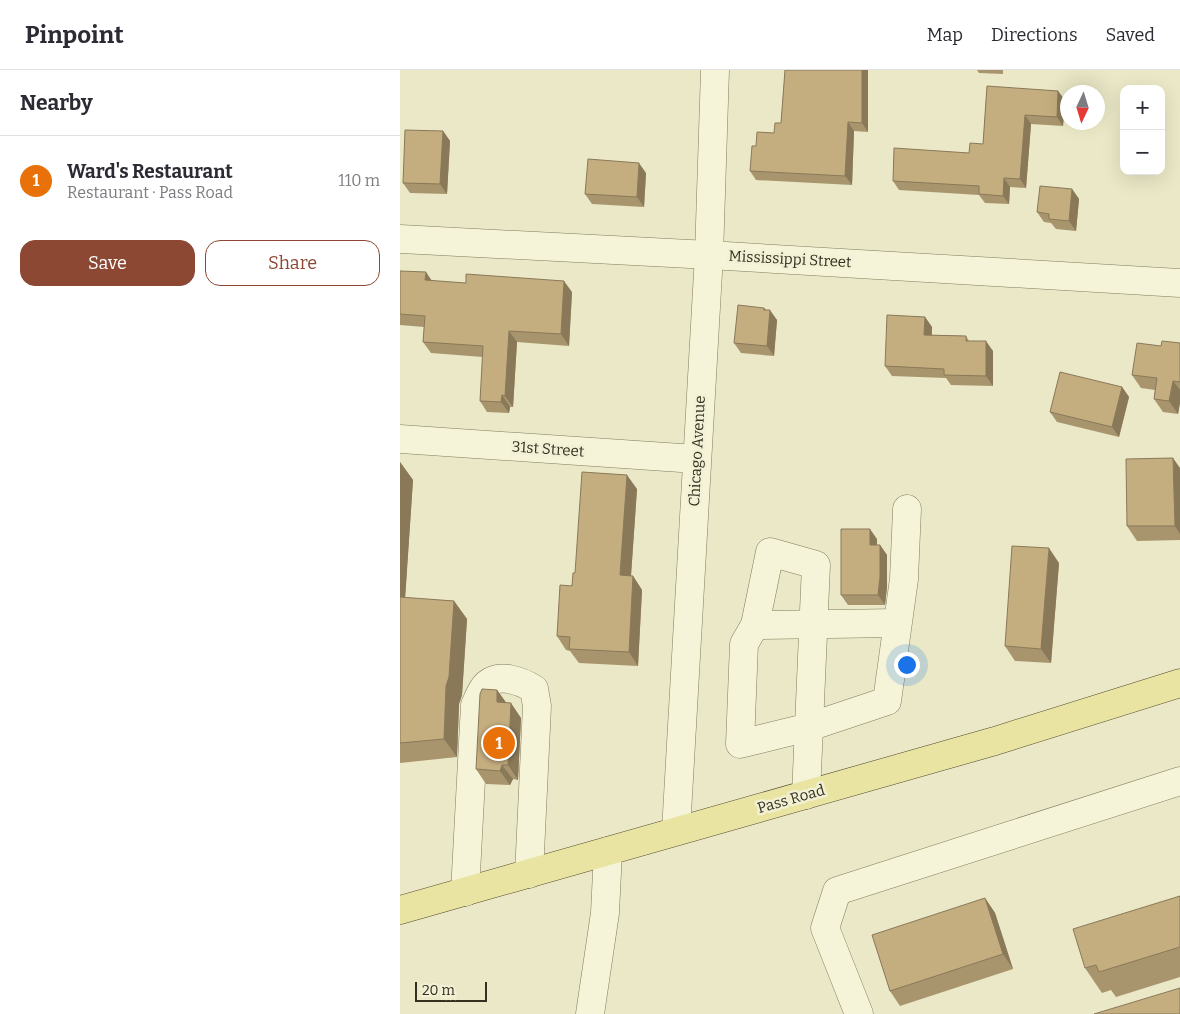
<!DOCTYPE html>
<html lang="en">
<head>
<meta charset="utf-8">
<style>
	:root { --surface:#fff; --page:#f2f2f3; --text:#2b2b33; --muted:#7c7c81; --line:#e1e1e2; --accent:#8d4833 }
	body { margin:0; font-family:Bitter,serif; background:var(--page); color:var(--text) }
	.controls { position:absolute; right:15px; top:15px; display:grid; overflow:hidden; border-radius:10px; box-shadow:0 5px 20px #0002 }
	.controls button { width:45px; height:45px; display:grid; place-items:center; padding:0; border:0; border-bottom:1px solid var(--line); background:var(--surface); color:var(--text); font:25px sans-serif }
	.compass { position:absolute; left:660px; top:15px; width:45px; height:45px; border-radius:50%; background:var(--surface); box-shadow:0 5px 20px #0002; rotate:184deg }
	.scale { position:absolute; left:15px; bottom:12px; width:72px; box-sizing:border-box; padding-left:5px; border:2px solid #352f20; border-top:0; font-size:14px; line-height:18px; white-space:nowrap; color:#352f20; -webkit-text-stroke:4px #f2f1d5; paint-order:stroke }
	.you { position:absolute; left:506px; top:594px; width:18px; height:18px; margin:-12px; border:4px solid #fff; border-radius:50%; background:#1a73e8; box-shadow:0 0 0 8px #1a73e833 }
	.badge { display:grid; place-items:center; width:32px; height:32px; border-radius:50%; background:var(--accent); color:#fff; font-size:16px; font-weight:700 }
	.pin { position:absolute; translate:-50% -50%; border:2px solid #fff; box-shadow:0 1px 5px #0006 }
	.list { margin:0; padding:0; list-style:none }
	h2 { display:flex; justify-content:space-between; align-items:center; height:65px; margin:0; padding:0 20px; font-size:21px }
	h2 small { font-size:16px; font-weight:400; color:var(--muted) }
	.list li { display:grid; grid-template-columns:32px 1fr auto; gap:15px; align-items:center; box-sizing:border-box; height:90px; padding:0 20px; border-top:1px solid var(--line) }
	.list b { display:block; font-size:19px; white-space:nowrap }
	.list p { margin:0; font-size:16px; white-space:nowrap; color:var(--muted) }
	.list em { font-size:16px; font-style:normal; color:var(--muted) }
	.actions { display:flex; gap:10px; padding:15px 20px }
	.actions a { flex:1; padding:11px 0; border:1px solid var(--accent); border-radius:15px; text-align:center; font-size:18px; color:var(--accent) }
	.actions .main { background:var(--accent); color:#fff }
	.map { position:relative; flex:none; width:780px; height:944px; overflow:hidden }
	header { display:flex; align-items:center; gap:30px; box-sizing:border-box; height:70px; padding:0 25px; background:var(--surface); border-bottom:1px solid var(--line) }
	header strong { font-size:24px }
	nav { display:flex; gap:28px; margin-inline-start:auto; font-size:18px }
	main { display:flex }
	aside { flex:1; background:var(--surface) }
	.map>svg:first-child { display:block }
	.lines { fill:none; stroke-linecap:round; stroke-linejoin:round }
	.minor-casing { stroke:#837b5d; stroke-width:29 }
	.major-casing { stroke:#524831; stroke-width:29 }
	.minor { stroke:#f5f4d8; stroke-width:28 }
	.major { stroke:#e9e4a1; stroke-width:28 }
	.wall { fill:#a9956d }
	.shaded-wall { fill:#897959 }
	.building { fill:#c4ad7f; stroke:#897959 }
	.labels { text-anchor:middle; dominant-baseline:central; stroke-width:5; stroke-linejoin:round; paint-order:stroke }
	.street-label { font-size:15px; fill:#352f20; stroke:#f2f1d5 }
</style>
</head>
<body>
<header>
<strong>Pinpoint</strong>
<nav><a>Map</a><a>Directions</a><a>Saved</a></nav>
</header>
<main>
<aside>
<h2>Nearby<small></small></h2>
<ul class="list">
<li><span class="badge" style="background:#e8710a">1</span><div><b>Ward's Restaurant</b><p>Restaurant · Pass Road</p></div><em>110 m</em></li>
</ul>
<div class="actions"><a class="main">Save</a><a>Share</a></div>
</aside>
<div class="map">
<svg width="780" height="944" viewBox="0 0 780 944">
	<rect width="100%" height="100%" fill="#eae8c6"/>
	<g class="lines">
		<defs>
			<g id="minor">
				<path d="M0 169 309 185 780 213"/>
				<path d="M0 369 296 389"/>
				<path d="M355 555 497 553"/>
				<path d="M406 725C409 648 413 572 416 495L370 482 355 555 344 574 340 674 409 657 487 631 504 509 507 439"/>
				<path d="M276 761 309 185 315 0"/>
				<path d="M65 822 75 635C78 629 81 619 87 614 100 603 121 611 134 619L137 636 129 804"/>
				<path d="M190 944 205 843 208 781"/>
				<path d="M459 944 425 858 437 821 780 711"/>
			</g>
			<path id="major" d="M0 840 595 671 780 613"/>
		</defs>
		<use href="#minor" class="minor-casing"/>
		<use href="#major" class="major-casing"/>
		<use href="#minor" class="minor"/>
		<use href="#major" class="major"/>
	</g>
	<g class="wall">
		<path d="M385 0H468V62L454 61 452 115 356 110 350 101 356 76 374 63 381 53Z"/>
		<path d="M577 0H603V4L579 3Z"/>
		<path d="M587 16 665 30 663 56 631 54 626 118 610 117 609 134 585 133 579 125 499 120 493 111 569 83 583 74Z"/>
		<path d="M43 61 50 71 47 124 10 123 3 113Z"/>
		<path d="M246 103 244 137 192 134 185 124Z"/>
		<path d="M672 119 679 129 676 161 656 159 651 153 644 152 637 142Z"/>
		<path d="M0 201 32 211 172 222 169 276 117 272 113 337H110L109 343 87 342 80 331 83 287 31 283 23 272 24 257 0 255Z"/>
		<path d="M364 238 377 250 374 286 341 283 334 273Z"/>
		<path d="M525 247 532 257V265L566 266 569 271 593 281V316L551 315 546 308 492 306 485 296Z"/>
		<path d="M780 273V333L778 344 763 342 754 329 755 320 741 318 732 305 761 276Z"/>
		<path d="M722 317 729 327 719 367 657 352 650 342Z"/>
		<path d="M0 392 13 410 5 528 54 531 67 549 62 625 59 634 57 687 0 693Z"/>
		<path d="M780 398V470L737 471 727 456Z"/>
		<path d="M237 419 231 506H233L242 520 238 596 179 593 170 581 166 580 157 566 175 503Z"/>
		<path d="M477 469V475H480L487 485V517L485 535H448L441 525Z"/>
		<path d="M659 493 651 593 615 591 605 576Z"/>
		<path d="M97 620 106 633 121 648 118 710 113 709 110 715 86 714 76 699Z"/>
		<path d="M780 826V907L716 927 711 920 702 923 685 898Z"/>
		<path d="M585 828 595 843 613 899 500 936 490 921Z"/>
	</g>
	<g class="shaded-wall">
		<path d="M462 0H468V62L462 53Z"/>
		<path d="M658 21 665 30 663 56 657 47Z"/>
		<path d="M625 45 631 54 626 118 620 109Z"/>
		<path d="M448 52 454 61 452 115 445 106Z"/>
		<path d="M43 61 50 71 47 124 40 114Z"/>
		<path d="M239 93 246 103 244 137 237 127Z"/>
		<path d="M604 108 610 117 609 134 603 126Z"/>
		<path d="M672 119 679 129 676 161 669 151Z"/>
		<path d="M26 202 34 214 25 210Z"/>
		<path d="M164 211 172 222 169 276 161 264Z"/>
		<path d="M364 238 370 246V240L377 250 374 286 367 276Z"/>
		<path d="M525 247 532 257 531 275 524 265Z"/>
		<path d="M109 261 117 272 113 337 105 326Z"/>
		<path d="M586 271 593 281V316L586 306Z"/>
		<path d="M773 311 780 320V333L778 344 769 331Z"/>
		<path d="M722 317 729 327 719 367 712 357Z"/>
		<path d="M102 325 110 337 109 343 101 332Z"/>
		<path d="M773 388 780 398V464L775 456Z"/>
		<path d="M0 392 13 410 4 545 0 540Z"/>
		<path d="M227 405 237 419 230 519 220 505Z"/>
		<path d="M470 459 477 469V485L470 475Z"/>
		<path d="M480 475 487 485V517L485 535 478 525Z"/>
		<path d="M649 478 659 493 651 593 641 579Z"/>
		<path d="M233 506 242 520 238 596 229 582Z"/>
		<path d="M54 531 67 549 62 625 59 634 57 687 44 669 46 616Z"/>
		<path d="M97 620 108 635 97 632Z"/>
		<path d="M111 633 121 648 118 710 108 695Z"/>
		<path d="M102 695 113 709 110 715 100 701Z"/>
		<path d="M585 828 595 843 613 899 603 884Z"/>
	</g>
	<g class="building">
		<path d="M385 0H462V53L448 52 445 106 350 101 352 76H356L357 62 374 63 375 53H381Z"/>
		<path d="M587 16 658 21 657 47 625 45 620 109 604 108 603 126 579 124V116L493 111 494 78 569 83 570 73 583 74Z"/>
		<path d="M5 60 43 61 40 114 3 113Z"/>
		<path d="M188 89 239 93 237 127 185 124Z"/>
		<path d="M640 116 672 119 669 151 649 149V144L637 142Z"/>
		<path d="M0 201 26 202 25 210 66 213V204L164 211 161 264 109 261 105 326 102 325 101 332 80 331 83 276 23 272 25 246 0 244Z"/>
		<path d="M338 235 364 238V240H370L367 276 334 273Z"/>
		<path d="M487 245 525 247 524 265 566 266V271H586V306L544 305V299L485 296Z"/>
		<path d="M762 271 780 273V312L773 311 769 331 754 329 757 308 732 305 737 273 761 276Z"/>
		<path d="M660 302 722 317 712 357 650 342Z"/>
		<path d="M773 388 775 456H727L726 389Z"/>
		<path d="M182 402 227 405 220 505 233 506 229 582 169 579 170 567 157 566 160 515 172 516 173 503H175Z"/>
		<path d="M441 459H470V475H480V507L478 525H441Z"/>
		<path d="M612 476 649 478 641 579 605 576Z"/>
		<path d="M0 527 54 531 49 607 46 616 44 669 0 673Z"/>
		<path d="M82 619 97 620V632L111 633 108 695H102L100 701 76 699 80 624Z"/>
		<path d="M780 826V877L699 902 696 895 685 898 673 859Z"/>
		<path d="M585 828 603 884 490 921 472 865Z"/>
		<path d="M780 918V944H694Z"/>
	</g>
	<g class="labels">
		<g class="street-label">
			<text transform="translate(390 189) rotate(3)">Mississippi Street</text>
			<text transform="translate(148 379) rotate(4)">31st Street</text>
			<text transform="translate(297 381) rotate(-87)">Chicago Avenue</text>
			<text transform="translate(391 729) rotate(-16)">Pass Road</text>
		</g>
	</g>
</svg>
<div class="controls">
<button>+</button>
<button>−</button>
</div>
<svg class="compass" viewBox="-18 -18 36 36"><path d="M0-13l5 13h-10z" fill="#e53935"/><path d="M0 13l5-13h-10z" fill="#7c7c81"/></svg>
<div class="scale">20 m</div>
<div class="you"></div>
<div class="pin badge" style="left:99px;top:673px;background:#e8710a">1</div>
</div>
</main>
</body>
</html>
